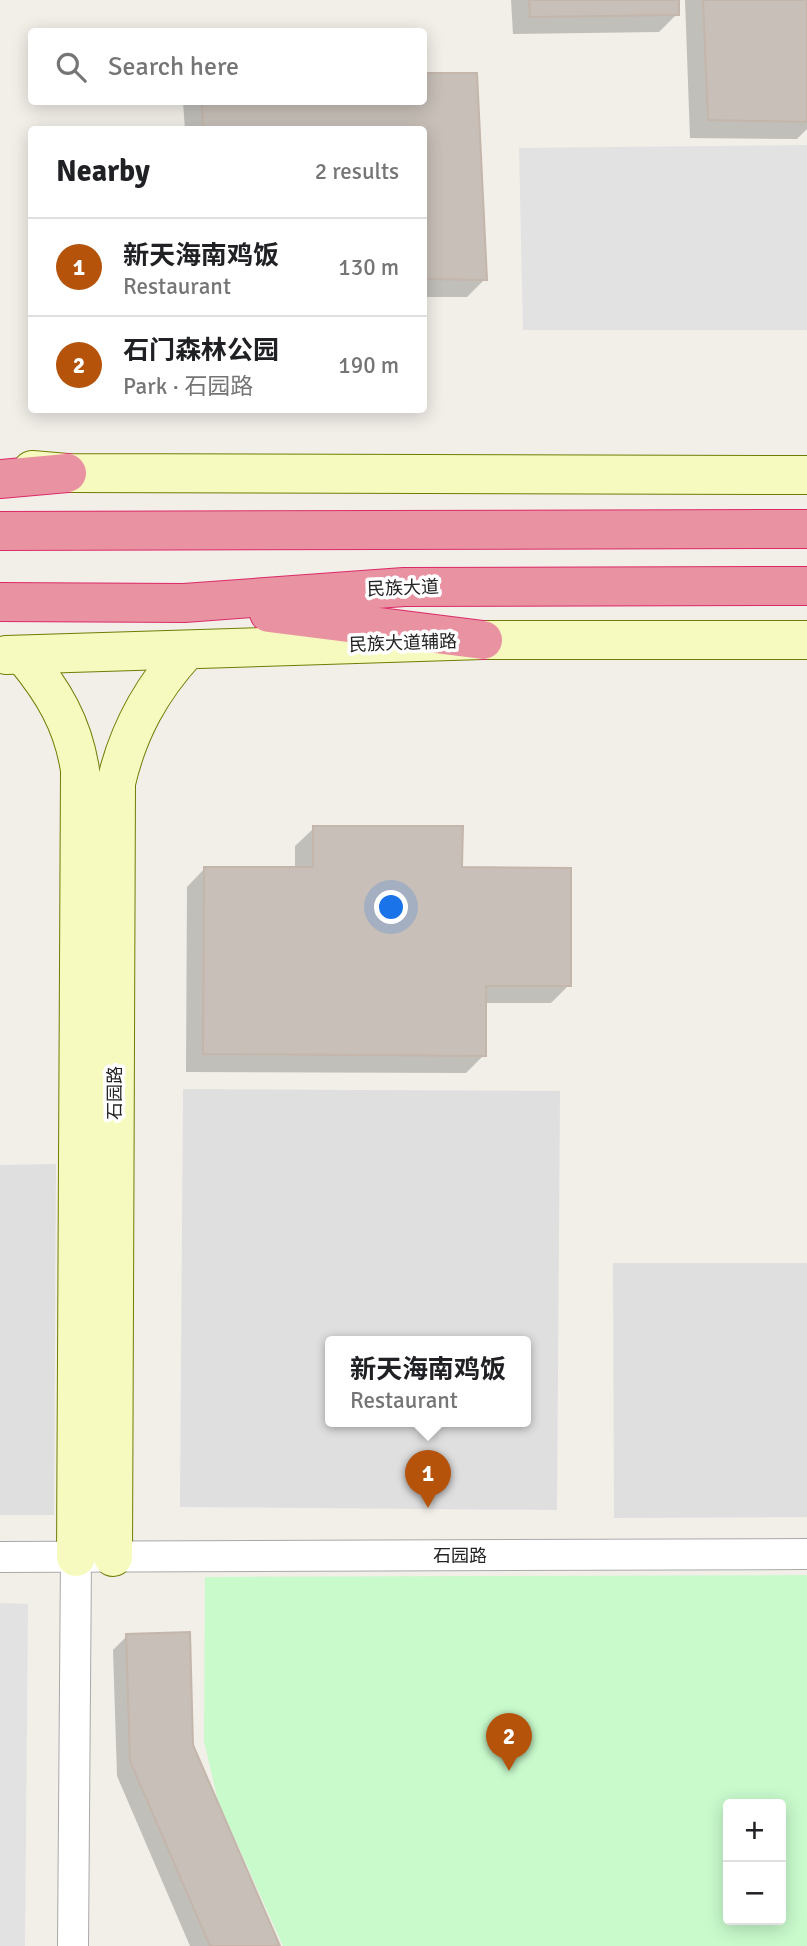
<!DOCTYPE html>
<html lang="en">
<head>
<meta charset="utf-8">
<style>
	:root { --surface:#fff; --page:#f2f2f2; --text:#202124; --muted:#757577; --line:#e0e0e0; --accent:#b45309 }
	body { margin:0; font-family:Signika,"Noto Sans SC",sans-serif; background:var(--page); color:var(--text) }
	.controls { position:absolute; right:21px; bottom:21px; display:grid; overflow:hidden; border-radius:7px; box-shadow:0 4px 18px #0003 }
	.controls button { width:63px; height:63px; display:grid; place-items:center; padding:0; border:0; border-bottom:2px solid var(--line); background:var(--surface); color:var(--text); font:35px sans-serif }
	.you { position:absolute; left:392px; top:908px; width:24px; height:24px; margin:-18px; border:5px solid #fff; border-radius:50%; background:#1a73e8; box-shadow:0 0 0 10px #1a73e833 }
	.badge { display:grid; place-items:center; width:46px; height:46px; border-radius:50%; background:var(--accent); color:#fff; font-size:23px; font-weight:700 }
	.pin { position:absolute; translate:-50% -58px; filter:drop-shadow(0 2px 4px #0008) }
	.pin::after { content:''; position:absolute; top:37px; width:24px; height:21px; background:inherit; clip-path:polygon(0 0,100% 0,50% 100%) }
	.popup { position:absolute; left:325px; top:1336px; width:206px; height:91px; box-sizing:border-box; display:grid; place-content:center; border-radius:7px; background:var(--surface); filter:drop-shadow(0 2px 5px #0005); font-size:23px; white-space:nowrap; color:var(--muted) }
	.popup b { font-size:26px; color:var(--text) }
	.popup::after { content:''; position:absolute; left:50%; top:100%; margin-left:-14px; border:14px solid transparent; border-top-color:var(--surface) }
	.list { margin:0; padding:0; list-style:none }
	h2 { display:flex; justify-content:space-between; align-items:center; height:91px; margin:0; padding:0 28px; font-size:30px }
	h2 small { font-size:23px; font-weight:400; color:var(--muted) }
	.list li { display:grid; grid-template-columns:46px 1fr auto; gap:21px; align-items:center; box-sizing:border-box; height:98px; padding:0 28px; border-top:2px solid var(--line) }
	.list b { display:block; font-size:26px; white-space:nowrap }
	.list p { margin:0; font-size:23px; white-space:nowrap; color:var(--muted) }
	.list em { font-size:23px; font-style:normal; color:var(--muted) }
	.icon { flex:none; width:38px; height:38px; fill:none; stroke:currentColor; stroke-width:2; stroke-linecap:round; stroke-linejoin:round }
	.map { position:relative; flex:none; width:807px; height:1946px; overflow:hidden }
	.search { position:absolute; background:var(--surface); box-shadow:0 4px 18px #0003; left:28px; top:28px; width:399px; height:77px; display:flex; align-items:center; gap:18px; box-sizing:border-box; padding:0 24px; border-radius:7px; color:var(--muted); font-size:26px }
	.panel { position:absolute; background:var(--surface); box-shadow:0 4px 18px #0003; left:28px; top:126px; width:399px; height:287px; border-radius:7px }
	.map>svg:first-child { display:block }
	.residential { fill:#e0dfdf; fill-rule:evenodd }
	.park { fill:#c8facc; fill-rule:evenodd }
	.parking { fill:#e2e2e2 }
	.shadow { fill:#0003 }
	.building { fill:#c7bfb8; stroke:#c4b6ab; stroke-width:2 }
	.lines { fill:none; stroke-linecap:round; stroke-linejoin:round }
	.street-casing { stroke:#a9a9a9; stroke-width:32 }
	.secondary-casing { stroke:#707d05; stroke-width:40 }
	.highway-casing { stroke:#dc2a67; stroke-width:40 }
	.street { stroke:#fff; stroke-width:30 }
	.secondary { stroke:#f7fabf; stroke-width:38 }
	.highway { stroke:#e892a2; stroke-width:38 }
	.labels { text-anchor:middle; dominant-baseline:central; stroke-width:7; stroke-linejoin:round; paint-order:stroke }
	.street-label { font-size:18px; fill:#222; stroke:#fff }
</style>
</head>
<body>
<div class="map">
<svg width="807" height="1946" viewBox="0 0 807 1946">
	<rect width="100%" height="100%" fill="#f2efe9"/>
	<g class="residential">
		<path d="M183 1089 560 1091 557 1510 180 1507ZM330 1342H526V1422H330Z"/>
		<path d="M56 1164 54 1515H0V1165Z"/>
		<path d="M613 1263H807V1517L614 1518Z"/>
	</g>
	<path class="park" d="M807 1575V1946H283L218 1801 204 1741 205 1577ZM728 1804H781V1920H728Z"/>
	<g class="parking">
		<path d="M807 145V330H523L519 148Z"/>
		<path d="M0 1603 28 1604 25 1946H0Z"/>
	</g>
	<g class="shadow">
		<path d="M511 0H677V14L659 32 513 34Z"/>
		<path d="M685 0H807V129L797 139 690 138Z"/>
		<path d="M424 74H475L485 279 467 297H424V130H185L183 102H424Z"/>
		<path d="M314 828 569 985 551 1003H485L484 1055 466 1073 186 1072 187 887 205 868H295V846Z"/>
		<path d="M127 1636 278 1946H190L117 1776 113 1650Z"/>
	</g>
	<g class="building">
		<path d="M529 0H679V15L530 17Z"/>
		<path d="M703 0H807V122L708 120Z"/>
		<path d="M424 73H477L487 280 424 279V130H203L202 102H424Z"/>
		<path d="M313 826H463L462 867 571 868V986H486V1056L203 1054 204 867H313Z"/>
		<path d="M190 1632 193 1745 280 1946H210L130 1761 126 1634Z"/>
	</g>
	<g class="lines">
		<defs>
			<g id="street">
				<path d="M0 1557 807 1554"/>
				<path d="M73 1946 76 1557"/>
			</g>
			<g id="secondary">
				<path d="M32 470 67 473 807 475"/>
				<path d="M6 655 483 640H807"/>
				<path d="M24 656C53 691 73 724 80 770L76 1557"/>
				<path d="M113 1557 116 783C128 731 151 689 187 650"/>
			</g>
			<g id="highway">
				<path d="M0 479 67 473"/>
				<path d="M0 531 807 529"/>
				<path d="M0 602 184 603 404 587 807 586"/>
				<path d="M269 613 483 640"/>
			</g>
		</defs>
		<use href="#street" class="street-casing"/>
		<use href="#secondary" class="secondary-casing"/>
		<use href="#highway" class="highway-casing"/>
		<use href="#street" class="street"/>
		<use href="#secondary" class="secondary"/>
		<use href="#highway" class="highway"/>
	</g>
	<g class="labels">
		<g class="street-label">
			<text transform="translate(403 588) rotate(-2)">民族大道</text>
			<text transform="translate(403 643) rotate(-2)">民族大道辅路</text>
			<text transform="translate(115 1093) rotate(-90)">石园路</text>
			<text x="460" y="1556">石园路</text>
		</g>
	</g>
</svg>
<div class="controls">
<button>+</button>
<button>−</button>
</div>
<div class="you"></div>
<div class="pin badge" style="left:428px;top:1508px">1</div>
<div class="popup"><b>新天海南鸡饭</b>Restaurant</div>
<div class="pin badge" style="left:509px;top:1771px">2</div>
<div class="search"><svg class="icon" aria-label="search" viewBox="0 0 24 24"><circle cx="10" cy="10" r="6"/><path d="M15 15l6 6"/></svg>Search here</div>
<section class="panel">
<h2>Nearby<small>2 results</small></h2>
<ul class="list">
<li><span class="badge">1</span><div><b>新天海南鸡饭</b><p>Restaurant</p></div><em>130 m</em></li>
<li><span class="badge">2</span><div><b>石门森林公园</b><p>Park · 石园路</p></div><em>190 m</em></li>
</ul>
</section>
</div>
</body>
</html>
